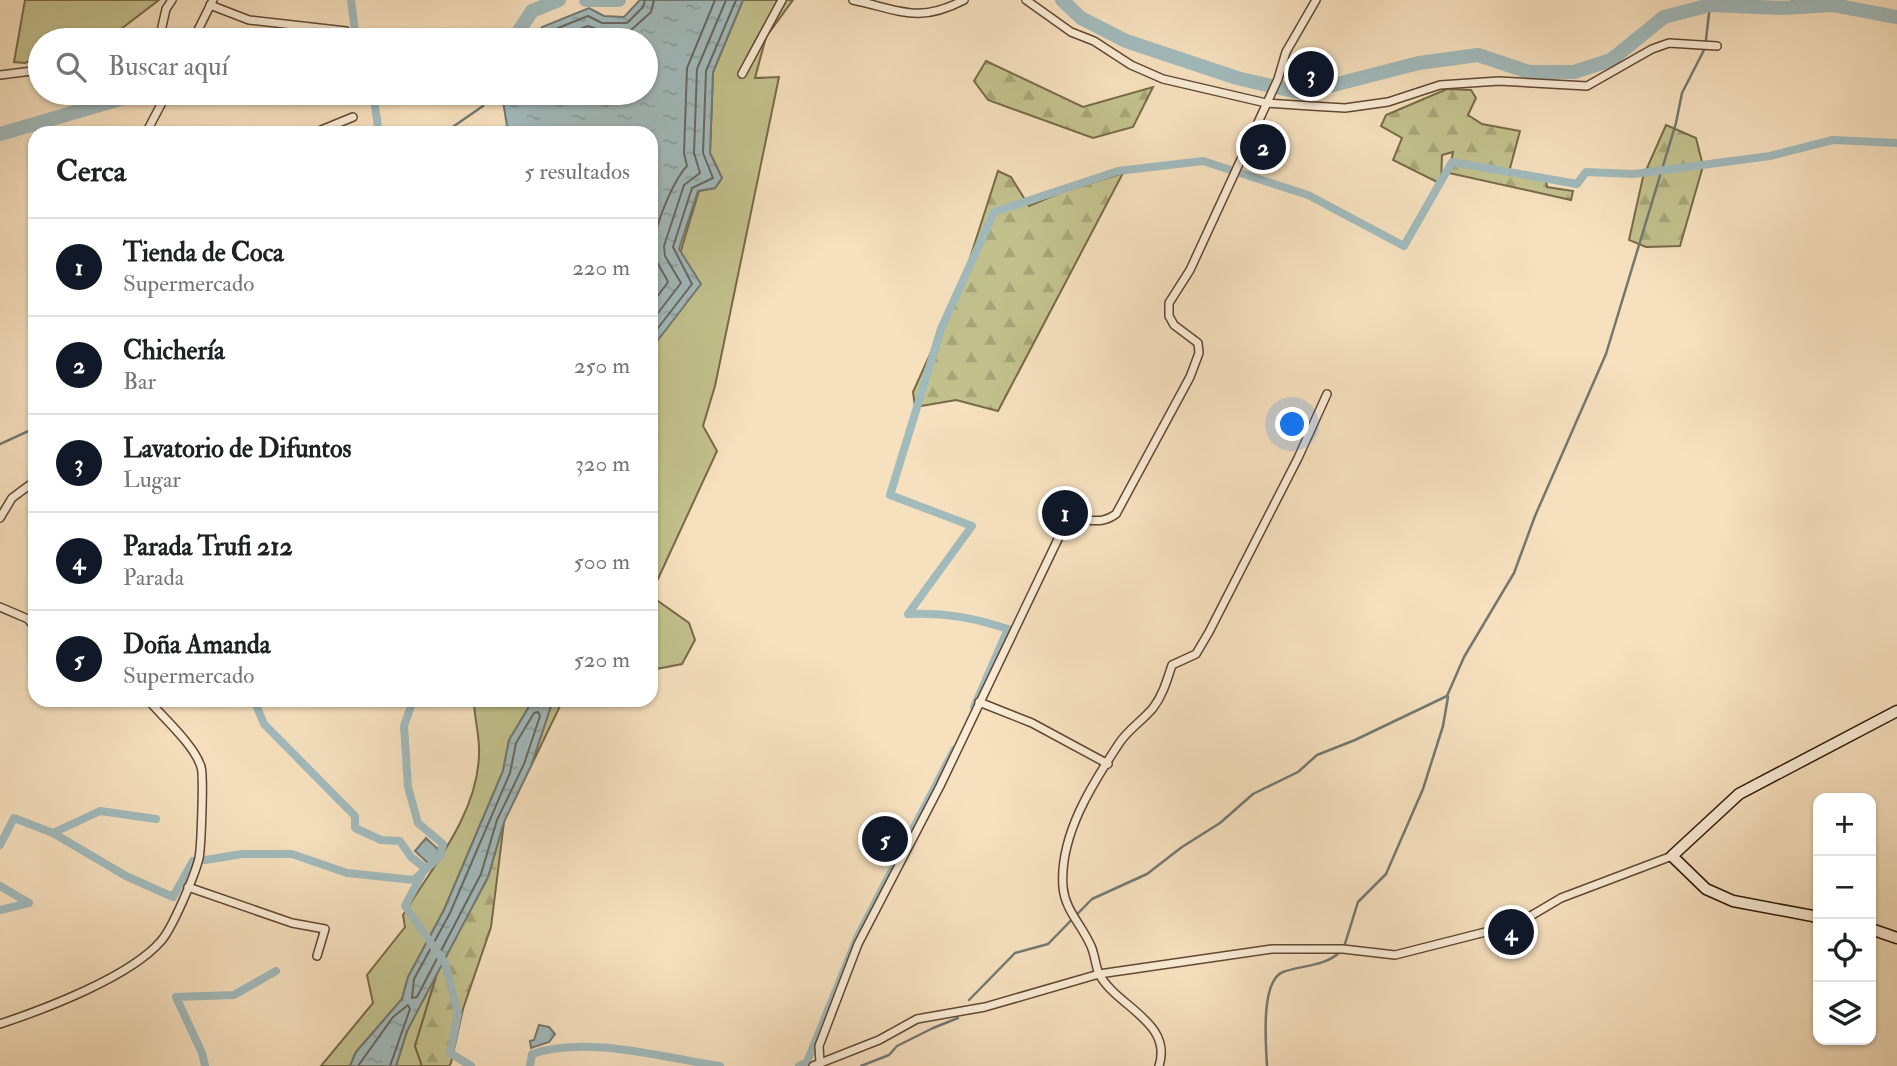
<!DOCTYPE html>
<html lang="es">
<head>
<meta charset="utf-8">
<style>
	:root { --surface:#fff; --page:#f6f6f6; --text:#202124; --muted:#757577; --line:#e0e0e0; --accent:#111827 }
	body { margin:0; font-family:"IM FELL Double Pica",serif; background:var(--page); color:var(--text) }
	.controls { position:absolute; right:21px; bottom:21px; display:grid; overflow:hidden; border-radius:14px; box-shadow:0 2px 5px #0004 }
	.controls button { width:63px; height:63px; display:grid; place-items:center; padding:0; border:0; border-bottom:2px solid var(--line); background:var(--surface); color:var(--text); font:35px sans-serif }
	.you { position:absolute; left:1293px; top:425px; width:24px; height:24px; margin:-18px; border:5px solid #fff; border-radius:50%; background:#1a73e8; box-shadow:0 0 0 10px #1a73e833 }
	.badge { display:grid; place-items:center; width:46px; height:46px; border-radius:50%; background:var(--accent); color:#fff; font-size:23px; font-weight:700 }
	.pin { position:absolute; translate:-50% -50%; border:4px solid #fff; box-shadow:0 2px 7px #0006 }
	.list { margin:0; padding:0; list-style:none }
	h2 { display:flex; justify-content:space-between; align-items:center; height:91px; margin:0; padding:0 28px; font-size:30px }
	h2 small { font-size:23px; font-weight:400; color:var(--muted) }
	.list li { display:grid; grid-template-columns:46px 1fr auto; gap:21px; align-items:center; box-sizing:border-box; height:98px; padding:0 28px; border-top:2px solid var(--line) }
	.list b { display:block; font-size:26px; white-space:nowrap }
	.list p { margin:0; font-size:23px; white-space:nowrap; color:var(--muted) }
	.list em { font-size:23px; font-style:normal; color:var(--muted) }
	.icon { flex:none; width:38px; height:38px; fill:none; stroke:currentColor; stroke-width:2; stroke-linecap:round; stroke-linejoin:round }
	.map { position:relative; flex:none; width:1897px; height:1066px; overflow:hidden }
	.search { position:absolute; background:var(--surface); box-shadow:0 2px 5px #0004; left:28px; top:28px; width:630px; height:77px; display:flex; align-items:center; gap:18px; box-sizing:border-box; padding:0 24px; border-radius:38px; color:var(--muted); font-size:26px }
	.panel { position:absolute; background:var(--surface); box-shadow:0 2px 5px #0004; left:28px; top:126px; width:630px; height:581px; border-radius:21px }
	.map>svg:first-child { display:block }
	.green { fill:#c2c18d; stroke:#786a48; stroke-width:2 }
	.forest { fill:url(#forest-firs); stroke:#786a48; stroke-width:2 }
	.water { fill:url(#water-ripples); stroke:#737872; stroke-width:2 }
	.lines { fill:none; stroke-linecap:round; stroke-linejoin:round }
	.shore { stroke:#68675f; stroke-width:2 }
	.stream { stroke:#737872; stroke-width:2.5 }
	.canal { stroke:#a1babc; stroke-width:8 }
	.river { stroke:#a1babc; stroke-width:14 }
	.street-casing { stroke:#614731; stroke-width:10 }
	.secondary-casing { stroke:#2f1402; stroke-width:13 }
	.street { stroke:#f9ebd5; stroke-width:7 }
	.secondary { stroke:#f9ebd5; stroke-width:10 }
</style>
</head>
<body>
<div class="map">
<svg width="1897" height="1066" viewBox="0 0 1897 1066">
	<defs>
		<pattern id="forest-firs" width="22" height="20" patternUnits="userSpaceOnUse" patternTransform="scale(1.75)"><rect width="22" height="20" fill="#c2c18d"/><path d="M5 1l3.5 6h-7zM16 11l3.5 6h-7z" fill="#a7a578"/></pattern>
		<pattern id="water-ripples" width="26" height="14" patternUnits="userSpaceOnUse" patternTransform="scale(1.75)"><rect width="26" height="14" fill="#a1babc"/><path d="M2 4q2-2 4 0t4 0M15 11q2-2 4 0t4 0" fill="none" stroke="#8b9fa0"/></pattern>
	</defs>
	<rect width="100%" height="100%" fill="#f6e0be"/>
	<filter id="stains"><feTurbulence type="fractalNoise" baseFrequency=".00286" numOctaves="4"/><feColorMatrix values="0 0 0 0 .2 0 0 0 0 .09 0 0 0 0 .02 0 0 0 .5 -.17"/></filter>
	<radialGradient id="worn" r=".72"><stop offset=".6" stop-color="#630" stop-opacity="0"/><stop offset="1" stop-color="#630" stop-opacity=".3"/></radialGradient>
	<g class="green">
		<path d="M25 0H159L121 29V40H40V56L25 63 14 62Z"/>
		<path d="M743 0H793L766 37 755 78 779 77 715 386 703 426 717 451 651 594V349L699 191 715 188 722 178 710 153 713 72Z"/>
		<path d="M651 596 689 623 695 640 682 664 651 670Z"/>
		<path d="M474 700H533L509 740 503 771 444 910 408 977 402 999 356 1052 350 1066H321L373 1003 367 975 405 927 403 915C432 867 478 814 479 754 480 736 474 718 474 700Z"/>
		<path d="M553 700H563L531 766Z"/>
		<path d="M439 967 415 1046 422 1066H396L407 1031Z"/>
	</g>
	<g class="forest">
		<path d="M986 61 1083 107 1153 87 1133 127 1093 138 988 100 974 81Z"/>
		<path d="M1447 89 1471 90 1476 98 1468 115 1482 124 1520 131 1509 172 1546 180 1547 187 1573 191 1571 200 1449 173 1453 152 1442 155 1441 184 1393 160 1402 138 1381 126 1386 115Z"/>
		<path d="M1666 125 1696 138 1703 166 1680 246 1646 247 1629 240 1643 177Z"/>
		<path d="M998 171 1011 177 1029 206 1062 192 1123 173 998 411 956 400 915 407 913 392 961 286Z"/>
		<path d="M504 822 491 927 463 1009 451 1063 449 1066H422L415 1046 439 967 488 877Z"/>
	</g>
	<g class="water">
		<path d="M640 0H743L713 72 710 153 722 178 715 188 698 191 679 249 701 284 651 349V133H521L507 126 503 101 506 93H646V40H533L542 27 589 8 604 16 624 17Z"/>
		<path d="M533 700H553L531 766 504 822 488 877 407 1031 396 1066H350L356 1052 402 999 408 977 444 910 503 771 509 740Z"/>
		<path d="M426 838 440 851 429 864 415 851Z"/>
		<path d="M539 1025 549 1027 555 1034 549 1042 531 1048 530 1041 534 1040Z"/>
	</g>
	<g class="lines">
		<g class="shore">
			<path d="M541 40 548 32 588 16 602 23H627L643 7 645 0"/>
			<path d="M552 40 588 26 602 31H630L651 12 654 0"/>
			<path d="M651 305 668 282C664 272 655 263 654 252 651 232 673 181 687 166L684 153 687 68 715 0"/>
			<path d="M651 322 681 283 665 256 664 246 684 185 700 173 694 153 697 69 726 0"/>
			<path d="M651 337 692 284 673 247 692 188 713 178 703 153 706 71 736 0"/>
			<path d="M538 712 540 716 524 764 497 820 481 874 417 997 412 998 414 979 450 913 510 773 516 743 534 713Z"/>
			<path d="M358 1066 393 1017 408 1005 410 1009 390 1066"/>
		</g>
		<g class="stream">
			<path d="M1792 0 1803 7"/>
			<path d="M444 133 483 106 488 93"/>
			<path d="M0 444 35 428"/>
			<path d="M1344 947 1358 902 1386 874 1423 789 1443 726 1448 697"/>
			<path d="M969 1000 1015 953 1048 944 1092 899 1147 874 1182 847 1220 823 1253 794 1298 772 1317 755 1355 740 1447 696 1464 657 1514 573 1535 516 1606 354 1676 123 1682 93 1705 48 1710 5"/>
			<path d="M861 1066 889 1055 897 1046 933 1028 958 1018"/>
			<path d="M1267 1066C1266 1045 1260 981 1283 972 1302 965 1324 967 1340 952"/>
		</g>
		<g class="canal">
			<path d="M351 0 356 40"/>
			<path d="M373 93 379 133"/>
			<path d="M254 700 264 724 355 816V828L381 840 400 841 411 857 425 868"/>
			<path d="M974 707 1008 629C974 618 944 612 908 614L972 526 890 495 941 329 994 212 1118 171 1203 161 1308 195 1404 246 1452 162 1577 184 1586 172 1634 174 1770 156 1833 140 1897 143"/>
			<path d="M53 833 100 811 156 819"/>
			<path d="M0 845 14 818 53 833 126 876 173 897 193 861"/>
			<path d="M205 860 242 854H292L347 873 414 880 440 856 443 844 418 823 408 787 404 726 413 700"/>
			<path d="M421 876 405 906 445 963 458 1014 450 1053 471 1066"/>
			<path d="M0 886 29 903 0 910"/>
			<path d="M205 1066 202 1053 176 997 234 995 276 971"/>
			<path d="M530 1066 532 1054C587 1035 664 1058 720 1066"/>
			<path d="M799 1066 807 1062 858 936 954 750"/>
		</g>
		<g class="river">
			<path d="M586 0H619"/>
			<path d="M1062 0 1081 18 1126 41 1237 78 1302 93 1419 63 1478 55 1529 72H1574L1611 60 1664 17 1710 5 1782 8 1833 5 1897 17"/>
			<path d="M513 40 532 11 559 0"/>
			<path d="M0 134 141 93"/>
		</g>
		<defs>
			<g id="street">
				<path d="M853 0C900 10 918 24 964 0"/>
				<path d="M1026 0 1071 32 1094 41 1131 65 1163 79 1266 103 1311 106 1345 108 1388 102 1440 85 1499 81 1587 86 1652 49 1669 43 1717 46"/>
				<path d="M210 5 249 20 346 31"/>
				<path d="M159 40 166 9 172 0"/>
				<path d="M193 40 213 0"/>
				<path d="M742 74 782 0"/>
				<path d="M0 75 40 70"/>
				<path d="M146 133 167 93"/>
				<path d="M314 133 353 117"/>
				<path d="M0 518 12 498 35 481"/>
				<path d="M0 607 28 619 35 628"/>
				<path d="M979 702 1032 723 1108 764"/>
				<path d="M188 887 292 923 325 929 317 956"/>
				<path d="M0 1024C45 1009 130 977 161 941 172 929 195 875 199 858 201 849 204 775 201 767 195 746 163 717 148 700"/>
				<path d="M820 1063 819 1046 858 944 940 786 1059 537C1082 506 1093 531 1116 514L1190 377 1199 353 1198 343 1174 325 1169 316V303L1190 270 1278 79 1286 52 1316 0"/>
				<path d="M813 1066 879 1040 917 1019 985 1007 1099 974 1272 949H1343L1395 955 1517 924 1561 898 1672 856"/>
				<path d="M1159 1066C1173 1022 1117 1007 1099 974 1095 965 1095 953 1090 944 1081 924 1065 910 1063 887 1059 836 1092 784 1120 742 1129 729 1143 720 1153 708 1163 695 1167 680 1172 665L1196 654 1209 632 1298 458 1327 394"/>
			</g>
			<g id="secondary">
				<path d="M1818 917 1733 901 1706 889 1672 856 1739 794 1897 711"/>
				<path d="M1871 929 1897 938"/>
			</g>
		</defs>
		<use href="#street" class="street-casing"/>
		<use href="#secondary" class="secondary-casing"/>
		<use href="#street" class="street"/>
		<use href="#secondary" class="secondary"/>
	</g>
	<rect width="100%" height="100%" filter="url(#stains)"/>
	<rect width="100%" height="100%" fill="url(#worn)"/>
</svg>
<div class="controls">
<button>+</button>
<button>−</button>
<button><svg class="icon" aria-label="locate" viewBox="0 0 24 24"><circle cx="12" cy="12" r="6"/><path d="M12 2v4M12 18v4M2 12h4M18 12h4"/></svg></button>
<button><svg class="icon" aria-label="layers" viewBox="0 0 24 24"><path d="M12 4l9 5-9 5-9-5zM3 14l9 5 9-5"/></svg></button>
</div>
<div class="you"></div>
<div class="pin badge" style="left:1065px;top:513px">1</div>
<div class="pin badge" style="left:1263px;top:147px">2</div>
<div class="pin badge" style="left:1311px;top:74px">3</div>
<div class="pin badge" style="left:1511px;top:932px">4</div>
<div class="pin badge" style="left:885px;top:839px">5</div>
<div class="search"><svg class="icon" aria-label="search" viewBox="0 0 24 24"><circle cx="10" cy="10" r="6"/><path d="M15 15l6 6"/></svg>Buscar aquí</div>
<section class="panel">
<h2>Cerca<small>5 resultados</small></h2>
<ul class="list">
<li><span class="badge">1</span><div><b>Tienda de Coca</b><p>Supermercado</p></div><em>220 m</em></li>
<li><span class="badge">2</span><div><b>Chichería</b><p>Bar</p></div><em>250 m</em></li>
<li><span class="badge">3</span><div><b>Lavatorio de Difuntos</b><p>Lugar</p></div><em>320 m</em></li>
<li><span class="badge">4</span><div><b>Parada Trufi 212</b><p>Parada</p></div><em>500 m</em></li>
<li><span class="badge">5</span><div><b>Doña Amanda</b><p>Supermercado</p></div><em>520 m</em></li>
</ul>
</section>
</div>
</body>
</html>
